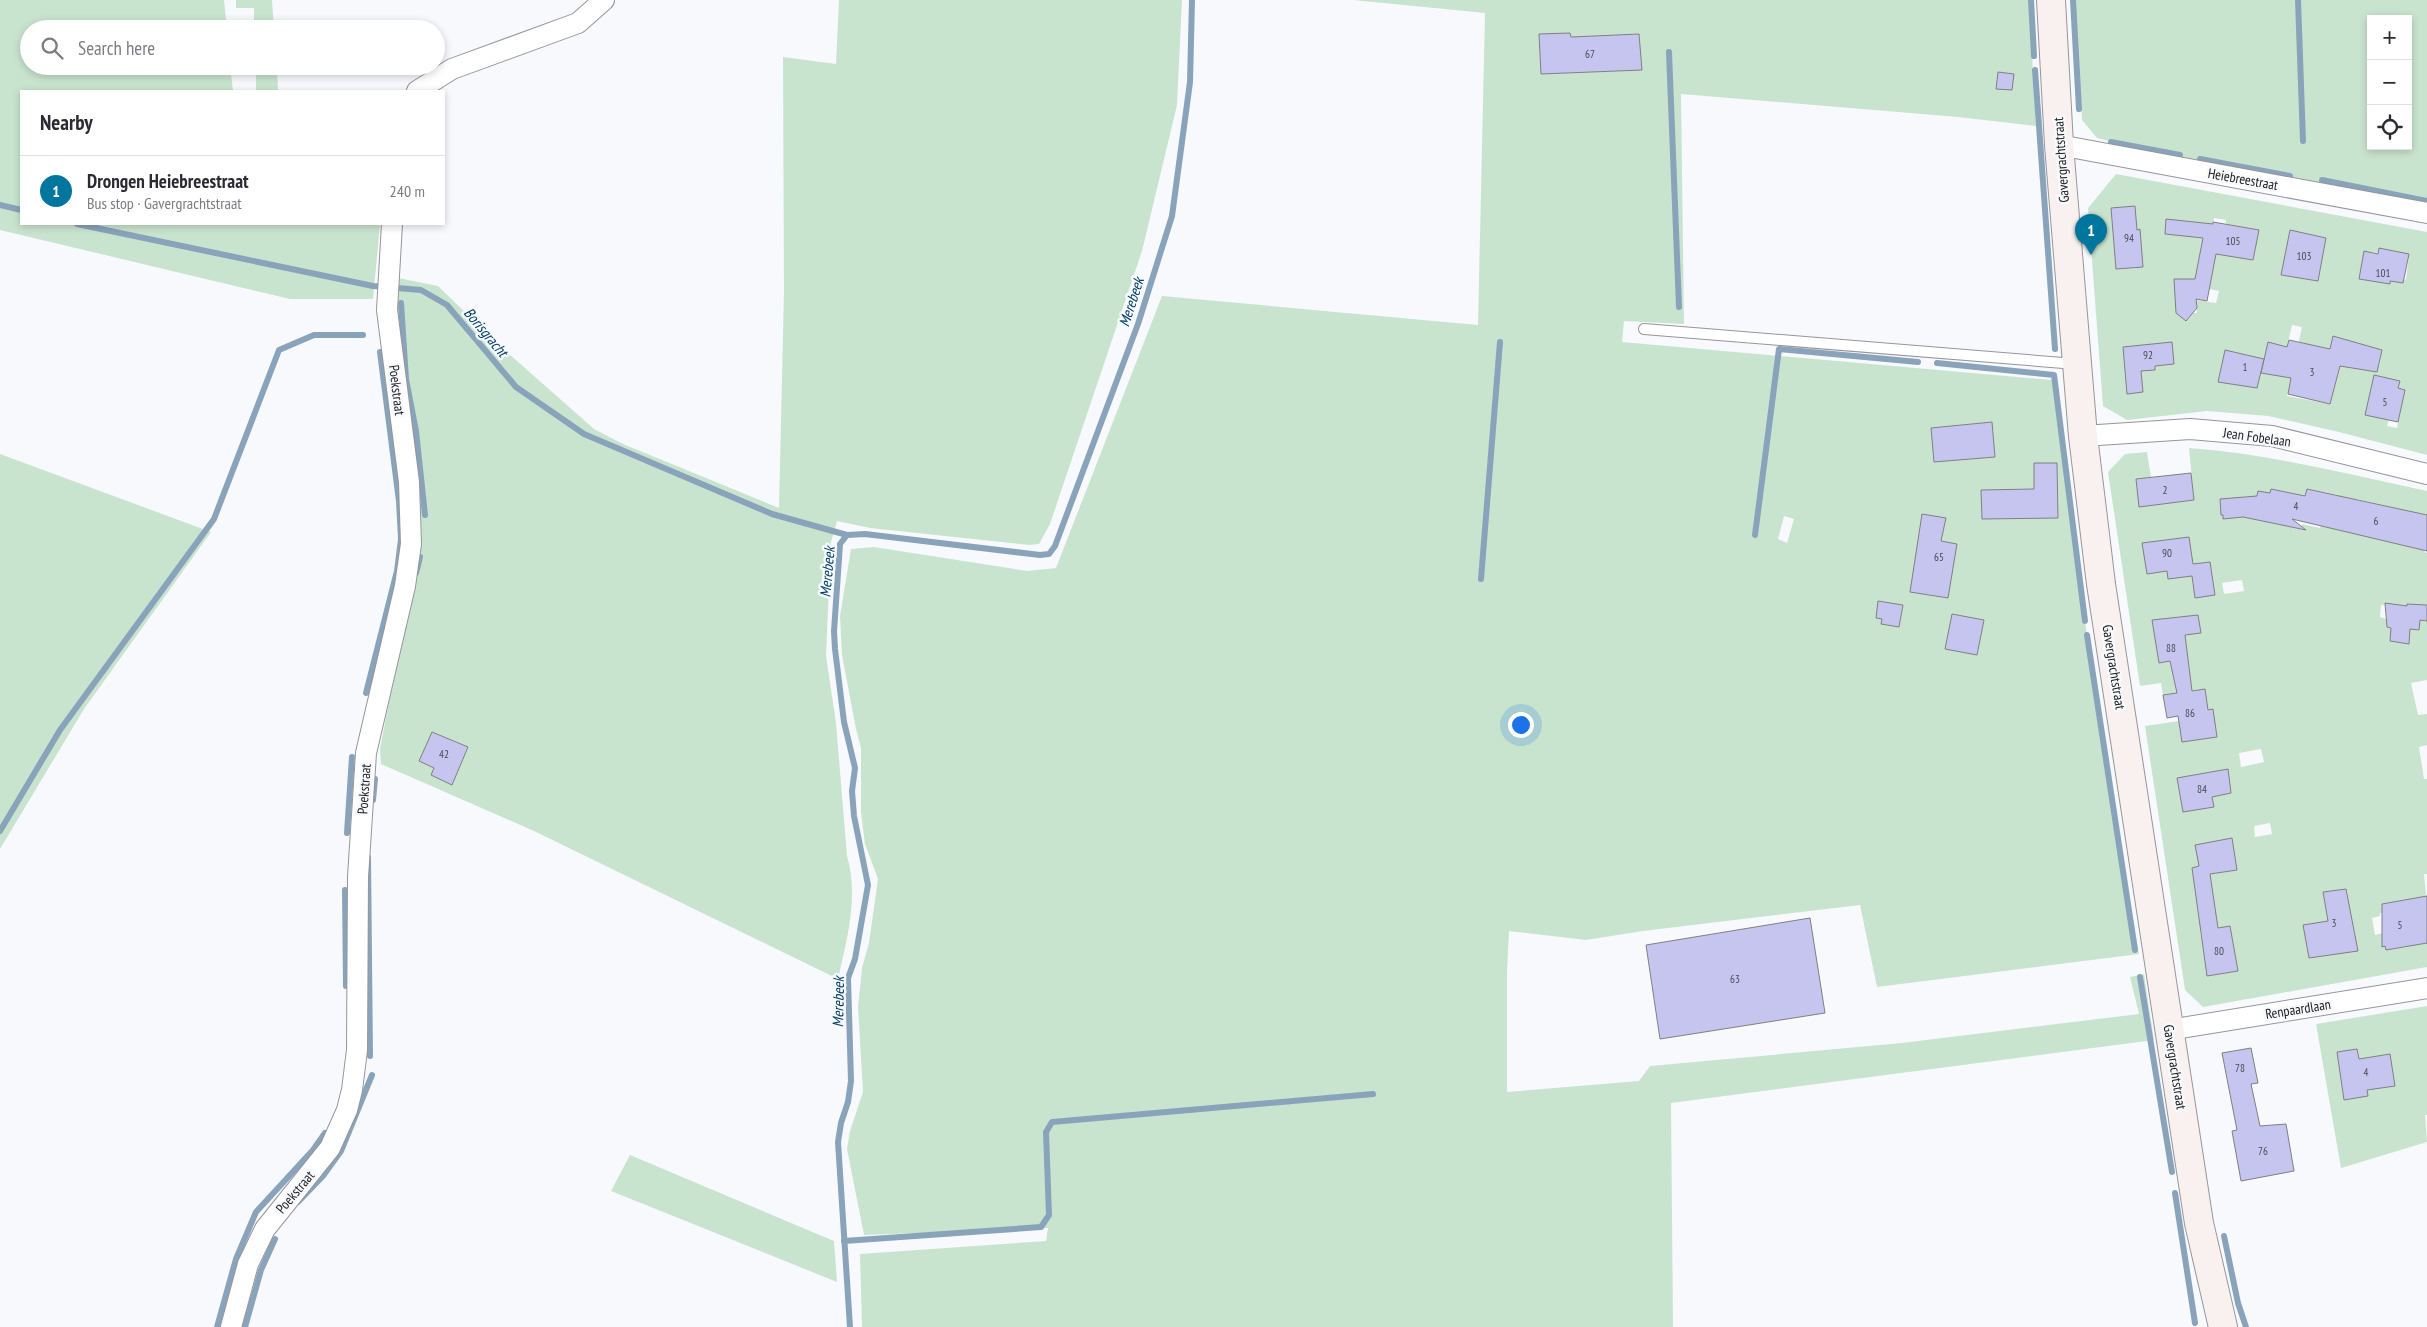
<!DOCTYPE html>
<html lang="en">
<head>
<meta charset="utf-8">
<style>
	:root { --surface:#fff; --page:#f2f2f3; --text:#2b2b33; --muted:#7c7c81; --line:#e1e1e2; --accent:#00769f }
	body { margin:0; font-family:"PT Sans Narrow",sans-serif; background:var(--page); color:var(--text) }
	.controls { position:absolute; right:15px; top:15px; display:grid; overflow:hidden; border-radius:0px; box-shadow:0 2px 8px #0003 }
	.controls button { width:45px; height:45px; display:grid; place-items:center; padding:0; border:0; border-bottom:1px solid var(--line); background:var(--surface); color:var(--text); font:25px sans-serif }
	.you { position:absolute; left:1520px; top:724px; width:18px; height:18px; margin:-12px; border:4px solid #fff; border-radius:50%; background:#1a73e8; box-shadow:0 0 0 8px #1a73e833 }
	.badge { display:grid; place-items:center; width:32px; height:32px; border-radius:50%; background:var(--accent); color:#fff; font-size:16px; font-weight:700 }
	.pin { position:absolute; translate:-50% -41px; filter:drop-shadow(0 1px 2px #0008) }
	.pin::after { content:''; position:absolute; top:26px; width:18px; height:15px; background:inherit; clip-path:polygon(0 0,100% 0,50% 100%) }
	.list { margin:0; padding:0; list-style:none }
	h2 { display:flex; justify-content:space-between; align-items:center; height:65px; margin:0; padding:0 20px; font-size:21px }
	h2 small { font-size:16px; font-weight:400; color:var(--muted) }
	.list li { display:grid; grid-template-columns:32px 1fr auto; gap:15px; align-items:center; box-sizing:border-box; height:70px; padding:0 20px; border-top:1px solid var(--line) }
	.list b { display:block; font-size:19px; white-space:nowrap }
	.list p { margin:0; font-size:16px; white-space:nowrap; color:var(--muted) }
	.list em { font-size:16px; font-style:normal; color:var(--muted) }
	.icon { flex:none; width:28px; height:28px; fill:none; stroke:currentColor; stroke-width:2; stroke-linecap:round; stroke-linejoin:round }
	.map { position:relative; flex:none; width:2427px; height:1327px; overflow:hidden }
	.search { position:absolute; background:var(--surface); box-shadow:0 2px 8px #0003; left:20px; top:20px; width:425px; height:55px; display:flex; align-items:center; gap:12px; box-sizing:border-box; padding:0 18px; border-radius:28px; color:var(--muted); font-size:19px }
	.panel { position:absolute; background:var(--surface); box-shadow:0 2px 8px #0003; left:20px; top:90px; width:425px; height:135px; border-radius:0px }
	.map>svg:first-child { display:block }
	.green { fill:#c9e4ce; fill-rule:evenodd }
	.lines { fill:none; stroke-linecap:round; stroke-linejoin:round }
	.stream { stroke:#89a3ba; stroke-width:6 }
	.building { fill:#c5c5ef; stroke:#7f7f82 }
	.lane-casing { stroke:#96969a; stroke-width:12 }
	.street-casing { stroke:#96969a; stroke-width:22 }
	.secondary-casing { stroke:#96969a; stroke-width:30 }
	.lane { stroke:#fff; stroke-width:10 }
	.street { stroke:#fff; stroke-width:20 }
	.secondary { stroke:#f9f0f0; stroke-width:28 }
	.labels { text-anchor:middle; dominant-baseline:central; stroke-width:5; stroke-linejoin:round; paint-order:stroke }
	.number-label { font-size:11px; fill:#4a4a55 }
	.street-label { font-size:14px; fill:#212122; stroke:#f8f9fd }
	.water-label { font-size:15px; font-style:italic; fill:#023f67; stroke:#f8f9fd }
</style>
</head>
<body>
<div class="map">
<svg width="2427" height="1327" viewBox="0 0 2427 1327">
	<rect width="100%" height="100%" fill="#f8f9fd"/>
	<g class="green">
		<path d="M0 0H224L227 29H29V66H230L233 91H21V224H380L373 299H290L0 230Z"/>
		<path d="M236 0H272L274 29H254V8H236Z"/>
		<path d="M839 0H1182L1177 105 1142 251 1050 524 1039 544 1029 545 870 528 837 521 831 542 826 656 836 723 847 856C859 896 847 939 838 979L534 831 381 764 380 749 420 537 396 333 398 278 438 286 499 345 594 429 623 444 779 508 784 291 783 57 836 64ZM432 732 468 747 452 784 431 775 434 768 419 761Z"/>
		<path d="M1353 0H2029L2036 126 1958 117 1681 94 1684 324 1624 321 1622 342 2052 380 2099 724 2139 954 1877 987 1860 905 1643 931 1586 940 1509 931 1507 972V1092L1639 1081 1650 1066 1902 1043 2139 1014 2130 977 2144 974 2154 1040 1671 1103 1673 1327H862L860 1254 1046 1241 1048 1228 864 1235 847 1149 850 1131 863 1092 858 1007 862 968 869 943 878 879 865 844 861 812V748L856 729 842 655 840 616 851 549 874 547 1027 571 1056 568 1162 296 1478 325 1485 13ZM1570 33 1571 37 1639 34 1641 70 1542 74 1540 34ZM1991 422 1995 457 1934 462 1931 428ZM2034 463H2057L2058 518 1982 519 1981 490 2034 489ZM1922 515 1945 519 1939 541 1957 544 1947 598 1926 595 1928 532 1919 530ZM1784 516 1794 519 1787 543 1778 539ZM1879 601 1903 605 1899 627 1882 624V619L1876 618ZM1952 614 1984 620 1977 655 1945 649Z"/>
		<path d="M2075 0H2427V205L2193 163 2097 138 2082 120ZM2371 19H2408V146H2371Z"/>
		<path d="M256 66H277L278 91H256Z"/>
		<path d="M2116 174 2427 232V455L2339 432 2268 416 2207 411 2127 420 2103 406 2088 208ZM2214 218 2226 220V224L2258 231 2253 260 2207 252ZM2193 222 2206 223 2205 238 2194 237ZM2290 231 2326 238 2318 281 2281 275ZM2364 252 2409 254 2406 280 2404 279 2403 283 2390 281V284L2359 279ZM2201 276 2209 289 2219 291 2216 303 2196 300ZM2196 300 2197 313H2193L2186 321 2177 313ZM2292 325 2302 327 2298 345 2288 343ZM2300 343 2329 349 2338 374 2330 404 2287 396ZM2361 345 2382 350 2379 367 2368 364ZM2225 351 2270 361 2267 374 2261 373 2257 388 2218 382ZM2400 381 2398 388 2405 390 2397 428 2387 426Z"/>
		<path d="M2189 448C2270 454 2348 474 2427 491V541L2424 552 2427 553V605L2408 604 2407 606 2381 605 2380 617 2386 619 2387 627 2391 628 2390 641 2409 644 2410 629 2419 630 2420 620 2427 621V680L2411 683 2418 715 2427 714V745L2419 747 2424 779H2427V874H2424L2427 906 2409 899 2382 904 2383 913H2380V916L2372 918 2375 935 2383 933 2386 950 2407 947 2406 939 2427 936V967L2203 1007 2185 990 2145 726 2179 721 2182 742 2216 737 2208 710 2204 689 2163 695 2161 683 2140 686 2108 472 2125 454 2147 452 2151 477 2136 479 2140 507 2194 500ZM2271 489 2305 496 2308 489 2338 495 2334 517 2323 515 2320 528 2302 524 2301 529 2252 519 2258 492 2270 493ZM2357 499 2403 510 2349 532ZM2143 544 2193 564 2210 562 2213 583 2194 586 2192 576 2169 579 2167 571 2147 574ZM2242 580 2244 591 2224 594 2222 583ZM2198 615 2201 633 2185 635 2170 661 2159 663 2152 620ZM2261 749 2264 762 2241 767 2239 753ZM2222 770 2228 772 2230 781 2224 783 2225 794 2212 797 2214 807 2183 812 2177 778ZM2270 823 2272 834 2255 837 2254 826ZM2196 845 2237 870 2210 874 2197 900 2192 868 2199 866ZM2346 889 2357 950 2309 958 2304 925 2328 921 2323 893ZM2230 926 2238 971 2208 976 2200 931Z"/>
		<path d="M0 454 211 532 84 709 0 849Z"/>
		<path d="M2427 1006V1115H2425L2427 1142 2341 1168 2316 1024ZM2357 1049 2359 1059 2390 1054 2367 1090 2368 1096 2344 1099 2337 1052Z"/>
		<path d="M630 1155 834 1241 837 1282 611 1191Z"/>
	</g>
	<g class="lines">
		<g class="stream">
			<path d="M2031 0 2034 56"/>
			<path d="M2073 0 2079 109"/>
			<path d="M2298 0 2303 141"/>
			<path d="M1669 52 1679 307"/>
			<path d="M2035 70 2055 349"/>
			<path d="M2111 142 2180 155"/>
			<path d="M2200 159 2290 176"/>
			<path d="M2322 180 2427 201"/>
			<path d="M0 205 21 210"/>
			<path d="M77 224 373 286 421 290 447 305 516 387 584 434 772 514 847 535"/>
			<path d="M401 303 406 379 416 431 425 515"/>
			<path d="M1937 363 2054 375 2085 621"/>
			<path d="M1755 535 1779 349 1918 362"/>
			<path d="M416 573 420 557"/>
			<path d="M1481 579 1500 342"/>
			<path d="M2087 635 2135 950"/>
			<path d="M366 693 397 571 401 539 399 501 380 352"/>
			<path d="M373 800 375 779"/>
			<path d="M0 831 60 730 214 519 279 350 314 335H363"/>
			<path d="M347 833 352 757"/>
			<path d="M368 857 370 1056"/>
			<path d="M345 890 346 986"/>
			<path d="M2140 977 2172 1172"/>
			<path d="M2175 1193 2195 1323"/>
			<path d="M298 1202 323 1176 341 1151 372 1075"/>
			<path d="M2224 1236 2238 1303 2246 1327"/>
			<path d="M844 1241 1041 1227 1049 1215 1046 1132 1052 1122 1373 1094"/>
			<path d="M217 1327 236 1259 256 1212 313 1150 325 1133"/>
			<path d="M245 1327 261 1270 275 1239"/>
			<path d="M850 1327 838 1142 841 1123 848 1102 851 1081 848 978 855 959 868 885 854 816 852 791 855 768 844 722 835 649 834 631 840 544 847 535 865 534 1040 555 1049 554 1055 546 1138 324 1172 216 1190 82 1192 0"/>
		</g>
	</g>
	<g class="building">
		<path d="M1570 33 1571 37 1639 34 1642 70 1541 74 1539 34Z"/>
		<path d="M1998 72 2014 74 2012 90 1996 89Z"/>
		<path d="M2135 206 2137 230 2140 229 2143 267 2116 269 2111 208Z"/>
		<path d="M2166 219 2213 224V222L2259 230 2253 260 2216 254 2207 301 2196 299 2197 308 2186 321 2176 313 2174 279H2195L2203 238 2165 234Z"/>
		<path d="M2290 230 2326 238 2318 281 2281 275Z"/>
		<path d="M2379 248 2409 254 2403 283 2390 281V284L2359 279 2364 251 2378 254Z"/>
		<path d="M2333 336 2382 350 2377 372 2340 366 2330 404 2288 394 2291 378 2261 373 2268 342 2287 347 2289 340 2330 349Z"/>
		<path d="M2172 342 2174 364 2155 366V370L2141 371 2143 392 2127 394 2123 347Z"/>
		<path d="M2225 350 2264 359 2257 388 2218 382Z"/>
		<path d="M2374 375 2400 381 2398 388 2405 390 2398 422 2365 415Z"/>
		<path d="M1992 422 1995 457 1934 462 1931 428Z"/>
		<path d="M2034 463H2057L2058 518 1982 519 1981 490 2034 489Z"/>
		<path d="M2191 473 2194 500 2139 507 2136 479Z"/>
		<path d="M2271 489 2305 496 2307 489 2427 515V551L2292 519 2306 530 2243 517 2223 519V515H2221L2220 499 2257 496 2258 491 2270 493Z"/>
		<path d="M1922 514 1946 518 1941 541 1957 544 1948 598 1910 592Z"/>
		<path d="M2189 537 2193 564 2210 562 2215 595 2195 598 2192 576 2168 579 2167 571 2147 574 2142 543Z"/>
		<path d="M1878 601 1903 605 1899 627 1881 624 1882 619 1876 618Z"/>
		<path d="M2385 603 2407 606V604L2427 605V621L2420 620 2419 630 2410 629 2409 644 2390 641 2391 628 2387 627Z"/>
		<path d="M1952 614 1984 620 1977 655 1945 649Z"/>
		<path d="M2198 615 2201 633 2185 635 2192 691 2205 689 2208 710 2213 709 2217 737 2182 742 2178 716 2167 718 2163 695 2177 693 2170 661 2159 663 2152 620Z"/>
		<path d="M432 732 468 747 452 785 431 775 434 768 419 761Z"/>
		<path d="M2228 769 2231 793 2212 797 2214 807 2183 812 2177 778Z"/>
		<path d="M2232 838 2237 870 2210 874 2218 928 2230 926 2238 971 2207 976 2192 868 2199 866 2195 845Z"/>
		<path d="M2346 889 2358 951 2309 958 2303 925 2328 921 2323 892Z"/>
		<path d="M2427 896V943L2386 950 2385 946 2382 947V904Z"/>
		<path d="M1810 918 1825 1013 1660 1039 1646 945Z"/>
		<path d="M2251 1048 2258 1083 2251 1084 2260 1126 2286 1124 2294 1171 2241 1181 2232 1131 2237 1130 2222 1053Z"/>
		<path d="M2357 1049 2359 1059 2390 1054 2395 1086 2367 1090 2368 1096 2344 1100 2337 1052Z"/>
	</g>
	<g class="lines">
		<defs>
			<path id="lane" d="M1644 329 2076 364"/>
			<g id="street">
				<path d="M417 91 452 69 578 23 604 0"/>
				<path d="M2059 145 2427 213"/>
				<path d="M2083 436 2190 429 2272 436 2427 474"/>
				<path d="M2169 1030 2427 988"/>
				<path d="M231 1327 248 1264 265 1229 330 1148 347 1110 352 1090 357 1050 358 877 366 753 405 586 411 544 409 482 387 310 392 224"/>
			</g>
			<path id="secondary" d="M2051 0 2059 145 2083 436 2101 584 2199 1223 2223 1327"/>
		</defs>
		<use href="#lane" class="lane-casing"/>
		<use href="#street" class="street-casing"/>
		<use href="#secondary" class="secondary-casing"/>
		<use href="#lane" class="lane"/>
		<use href="#street" class="street"/>
		<use href="#secondary" class="secondary"/>
	</g>
	<g class="labels">
		<g class="number-label">
			<text x="1590" y="54">67</text>
			<text x="2129" y="238">94</text>
			<text x="2233" y="241">105</text>
			<text x="2304" y="256">103</text>
			<text x="2383" y="273">101</text>
			<text x="2148" y="355">92</text>
			<text x="2245" y="367">1</text>
			<text x="2312" y="372">3</text>
			<text x="2385" y="402">5</text>
			<text x="2165" y="490">2</text>
			<text x="2296" y="506">4</text>
			<text x="2376" y="521">6</text>
			<text x="2167" y="553">90</text>
			<text x="1939" y="557">65</text>
			<text x="2171" y="648">88</text>
			<text x="2190" y="713">86</text>
			<text x="444" y="754">42</text>
			<text x="2202" y="789">84</text>
			<text x="2334" y="923">3</text>
			<text x="2400" y="925">5</text>
			<text x="2219" y="951">80</text>
			<text x="1735" y="979">63</text>
			<text x="2240" y="1068">78</text>
			<text x="2366" y="1072">4</text>
			<text x="2263" y="1151">76</text>
		</g>
		<g class="street-label">
			<text transform="translate(2061 160) rotate(-94)">Gavergrachtstraat</text>
			<text transform="translate(2243 179) rotate(10)">Heiebreestraat</text>
			<text transform="translate(397 390) rotate(83)">Poekstraat</text>
			<text transform="translate(2257 437) rotate(8)">Jean Fobelaan</text>
			<text transform="translate(2114 667) rotate(81)">Gavergrachtstraat</text>
			<text transform="translate(364 789) rotate(-86)">Poekstraat</text>
			<text transform="translate(2298 1009) rotate(-9)">Renpaardlaan</text>
			<text transform="translate(2175 1067) rotate(81)">Gavergrachtstraat</text>
			<text transform="translate(295 1192) rotate(-50)">Poekstraat</text>
		</g>
		<g class="water-label">
			<text transform="translate(1131 302) rotate(-72)">Merebeek</text>
			<text transform="translate(486 332) rotate(50)">Borisgracht</text>
			<text transform="translate(827 572) rotate(-85)">Merebeek</text>
			<text transform="translate(838 1002) rotate(-89)">Merebeek</text>
		</g>
	</g>
</svg>
<div class="controls">
<button>+</button>
<button>−</button>
<button><svg class="icon" aria-label="locate" viewBox="0 0 24 24"><circle cx="12" cy="12" r="6"/><path d="M12 2v4M12 18v4M2 12h4M18 12h4"/></svg></button>
</div>
<div class="you"></div>
<div class="pin badge" style="left:2091px;top:255px">1</div>
<div class="search"><svg class="icon" aria-label="search" viewBox="0 0 24 24"><circle cx="10" cy="10" r="6"/><path d="M15 15l6 6"/></svg>Search here</div>
<section class="panel">
<h2>Nearby<small></small></h2>
<ul class="list">
<li><span class="badge">1</span><div><b>Drongen Heiebreestraat</b><p>Bus stop · Gavergrachtstraat</p></div><em>240 m</em></li>
</ul>
</section>
</div>
</body>
</html>
